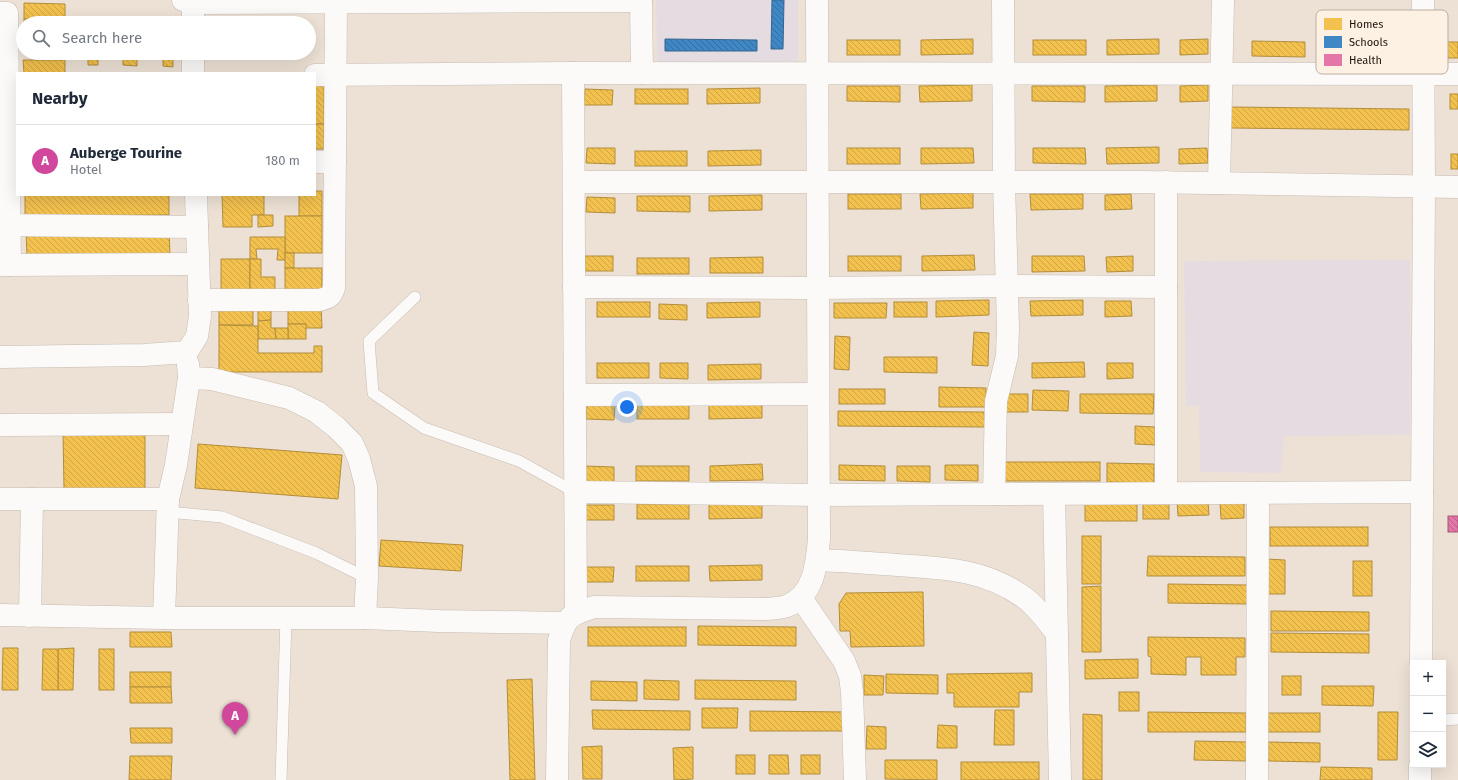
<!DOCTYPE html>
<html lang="en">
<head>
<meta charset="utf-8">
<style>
	:root { --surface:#fff; --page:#f2f2f3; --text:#1f2937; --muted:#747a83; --line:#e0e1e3; --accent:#db2777 }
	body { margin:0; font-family:"Fira Sans",sans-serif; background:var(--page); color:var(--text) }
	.controls { position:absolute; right:12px; bottom:12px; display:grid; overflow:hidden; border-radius:0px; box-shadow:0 4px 16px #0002 }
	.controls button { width:36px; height:36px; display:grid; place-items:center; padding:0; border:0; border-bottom:1px solid var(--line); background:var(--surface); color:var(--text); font:20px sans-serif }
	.you { position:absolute; left:627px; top:407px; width:14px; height:14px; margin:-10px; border:3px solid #fff; border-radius:50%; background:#1a73e8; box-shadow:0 0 0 6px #1a73e833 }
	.badge { display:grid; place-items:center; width:26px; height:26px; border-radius:50%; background:var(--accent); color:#fff; font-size:13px; font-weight:700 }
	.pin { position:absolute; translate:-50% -33px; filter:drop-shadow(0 1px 2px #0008) }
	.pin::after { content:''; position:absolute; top:21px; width:14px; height:12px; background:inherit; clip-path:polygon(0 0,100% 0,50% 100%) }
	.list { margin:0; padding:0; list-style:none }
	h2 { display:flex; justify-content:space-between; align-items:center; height:52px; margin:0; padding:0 16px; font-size:17px }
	h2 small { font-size:13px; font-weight:400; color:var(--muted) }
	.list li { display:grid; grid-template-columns:26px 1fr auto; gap:12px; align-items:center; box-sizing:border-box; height:72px; padding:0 16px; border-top:1px solid var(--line) }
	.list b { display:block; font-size:15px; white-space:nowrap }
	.list p { margin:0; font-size:13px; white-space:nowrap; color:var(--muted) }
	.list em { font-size:13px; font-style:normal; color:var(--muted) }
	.icon { flex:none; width:22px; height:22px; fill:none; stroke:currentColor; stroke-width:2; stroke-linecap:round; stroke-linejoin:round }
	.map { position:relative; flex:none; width:1458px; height:780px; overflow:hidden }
	.search { position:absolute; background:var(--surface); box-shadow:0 4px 16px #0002; left:16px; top:16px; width:300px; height:44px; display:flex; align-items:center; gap:10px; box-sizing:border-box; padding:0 14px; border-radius:22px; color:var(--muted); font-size:15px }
	.panel { position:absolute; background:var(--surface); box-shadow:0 4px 16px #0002; left:16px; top:72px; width:300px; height:124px; border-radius:0px }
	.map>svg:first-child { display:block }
	.education { fill:#e5dce2 }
	.homes { fill:url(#homes-back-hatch); stroke:#b28d3a }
	.schools { fill:url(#schools-back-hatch); stroke:#34658e }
	.health { fill:url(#health-back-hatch); stroke:#a75979 }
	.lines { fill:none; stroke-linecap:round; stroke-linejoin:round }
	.service-casing { stroke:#c5bcb3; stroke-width:12 }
	.minor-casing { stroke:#c5bcb3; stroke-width:23 }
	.tertiary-casing { stroke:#c5bcb3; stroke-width:23 }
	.service { stroke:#fcfaf9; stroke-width:11 }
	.minor { stroke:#fcfaf9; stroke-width:22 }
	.tertiary { stroke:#fcfaf9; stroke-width:22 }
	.key { fill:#fdf1e3; stroke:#b9afa2; stroke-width:1 }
	.key-label { font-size:11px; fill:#1b140c }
</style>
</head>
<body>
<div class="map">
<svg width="1458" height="780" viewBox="0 0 1458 780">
	<defs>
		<pattern id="homes-back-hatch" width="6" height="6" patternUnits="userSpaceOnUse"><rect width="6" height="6" fill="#f2c14e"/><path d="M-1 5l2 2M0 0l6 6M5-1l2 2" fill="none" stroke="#cfa543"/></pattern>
		<pattern id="schools-back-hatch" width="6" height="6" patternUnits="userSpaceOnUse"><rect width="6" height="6" fill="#3f88c5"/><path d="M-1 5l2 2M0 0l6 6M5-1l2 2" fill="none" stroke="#346e9e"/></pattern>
		<pattern id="health-back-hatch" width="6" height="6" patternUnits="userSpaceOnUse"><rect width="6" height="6" fill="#e377a8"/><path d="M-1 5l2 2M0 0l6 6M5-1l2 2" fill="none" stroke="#b76087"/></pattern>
	</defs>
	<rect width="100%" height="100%" fill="#ede1d5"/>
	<g class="education">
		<path d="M656 0H798V62L657 64Z"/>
		<path d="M1410 260V435L1284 436 1281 473 1200 472 1199 405 1186 407 1184 261Z"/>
	</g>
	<g class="homes">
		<path d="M24 3 65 4V19H24Z"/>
		<path d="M24 19H65L66 23H24Z"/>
		<path d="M973 39V54L921 55V40Z"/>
		<path d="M1159 39V54L1107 55V40Z"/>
		<path d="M1208 39V54L1180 55V40Z"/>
		<rect x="847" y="40" width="53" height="15"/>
		<rect x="1033" y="40" width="53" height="15"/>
		<path d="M1252 41 1305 42V57L1252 56Z"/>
		<rect x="1447" y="42" width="11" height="16"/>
		<path d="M88 53H101V55H98V65H88Z"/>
		<path d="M119 53H142H137V66L123 65V55L119 54Z"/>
		<path d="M160 53H173V67L163 66V56H160Z"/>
		<path d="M23 60H65V73H24Z"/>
		<rect x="315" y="81" width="9" height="43"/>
		<path d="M972 85V101L920 102 919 86Z"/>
		<path d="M1157 85V101L1105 102V86Z"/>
		<path d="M1208 85V101L1180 102V86Z"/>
		<path d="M847 86H900V102L847 101Z"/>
		<path d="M1032 86H1085V102L1032 101Z"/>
		<path d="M760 88V103L707 104V89Z"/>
		<path d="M585 89 613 90 612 105H584Z"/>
		<rect x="635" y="89" width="53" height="15"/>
		<rect x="1450" y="94" width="8" height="15"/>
		<path d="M1230 107 1409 109V130L1230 128Z"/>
		<rect x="315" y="124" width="9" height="25"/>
		<path d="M1159 147V163L1107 164 1106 148Z"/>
		<path d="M587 148H615V164L586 163Z"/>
		<rect x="847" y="148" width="53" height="16"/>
		<path d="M921 148H973L974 163 921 164Z"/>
		<path d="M1033 148H1085L1086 164 1033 163Z"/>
		<path d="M1207 148 1208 163 1179 164V149Z"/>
		<path d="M761 150V165L708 166V151Z"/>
		<rect x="635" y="151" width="52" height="15"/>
		<rect x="1451" y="154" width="7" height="15"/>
		<path d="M315 191H322V216H299V195H315Z"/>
		<path d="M973 193V208L921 209 920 194Z"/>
		<rect x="848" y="194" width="53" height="15"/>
		<path d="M1030 194H1083V209L1031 210Z"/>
		<path d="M1131 194 1132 209 1105 210V195Z"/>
		<path d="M25 195H169V215L25 216Z"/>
		<path d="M222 195H264V215H252V227H223Z"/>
		<path d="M762 195V210L709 211V196Z"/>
		<path d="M637 196H690V212L637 211Z"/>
		<path d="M587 197 615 198V213L586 212Z"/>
		<path d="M258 215H273V226L258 227Z"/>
		<rect x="285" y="216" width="37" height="37"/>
		<path d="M169 232 170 254 27 255 26 233Z"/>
		<path d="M250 237H285V260H277L278 249H256L257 259H250Z"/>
		<rect x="285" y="253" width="9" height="15"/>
		<path d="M974 255 975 270 922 271V256Z"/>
		<rect x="585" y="256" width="28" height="15"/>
		<rect x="848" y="256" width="53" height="15"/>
		<path d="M1032 256H1084L1085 271 1032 272Z"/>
		<path d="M1133 256V271L1107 272 1106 257Z"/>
		<path d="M763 257V273H710V258Z"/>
		<rect x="637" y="258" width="52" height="16"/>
		<path d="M221 259H250V293L221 292Z"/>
		<path d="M250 259H261V277H275V292L250 293Z"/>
		<rect x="285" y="268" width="37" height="25"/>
		<path d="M989 300V315L936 317V301Z"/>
		<path d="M1083 300V315L1031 316 1030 301Z"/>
		<path d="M1105 301H1131L1132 316 1105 317Z"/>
		<rect x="597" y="302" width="53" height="15"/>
		<path d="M760 302V317L707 318V303Z"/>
		<rect x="894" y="302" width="33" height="15"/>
		<path d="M834 303H887L886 318H834Z"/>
		<rect x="219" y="304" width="34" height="21"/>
		<path d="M258 304H271V320L258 321Z"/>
		<path d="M288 304H321L322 328H305L306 324H288Z"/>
		<path d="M659 304 687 305V320L659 319Z"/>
		<path d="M271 320V328H275L276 339H258V321Z"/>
		<rect x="288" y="324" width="18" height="15"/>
		<path d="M219 325 258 326V353H314V346H322V372H219Z"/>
		<path d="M275 328H288V339H276Z"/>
		<path d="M974 332 989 333 988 366 972 365Z"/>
		<path d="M835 336 850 337 849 370 834 369Z"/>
		<path d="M884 357H937V373L884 372Z"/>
		<path d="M1084 362 1085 377 1032 378V363Z"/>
		<rect x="597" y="363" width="52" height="15"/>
		<path d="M660 363H688V379L660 378Z"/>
		<path d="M1107 363H1133V378L1107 379Z"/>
		<path d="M761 364V379L708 380V365Z"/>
		<path d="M939 387 986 388V407H939Z"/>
		<rect x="839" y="389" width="46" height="15"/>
		<path d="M1033 390 1069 391 1068 411 1032 410Z"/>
		<path d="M1004 394H1028V412H1003Z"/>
		<path d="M1080 394H1154L1153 414 1080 413Z"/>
		<path d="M762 402V418L709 419V403Z"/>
		<path d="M637 403 689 404V419H637Z"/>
		<path d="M586 404 615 405 614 420 586 419Z"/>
		<path d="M838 411 984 412 985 427 838 426Z"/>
		<path d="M1135 426 1155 427V445L1135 444Z"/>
		<path d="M63 433H145V488L64 489Z"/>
		<path d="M198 444 342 455 338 499 195 488Z"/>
		<rect x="1002" y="462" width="98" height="19"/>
		<path d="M1107 463 1154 464V483L1107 482Z"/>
		<path d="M762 464 763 480 710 481V466Z"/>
		<path d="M839 465 885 466V481L839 480Z"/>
		<path d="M945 465H978V481L945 480Z"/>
		<path d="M585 466 614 467V482H585Z"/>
		<rect x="636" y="466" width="53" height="15"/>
		<path d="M897 466H930V482L897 481Z"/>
		<path d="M1208 500 1209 515 1178 516 1177 501Z"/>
		<rect x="1085" y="502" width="52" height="19"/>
		<path d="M1244 502V518L1221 519 1220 503Z"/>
		<path d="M762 503V518L709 519V504Z"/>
		<rect x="637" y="504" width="52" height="15"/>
		<rect x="1143" y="504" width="26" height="15"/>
		<rect x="586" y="505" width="28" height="15"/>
		<rect x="1270" y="527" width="98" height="19"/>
		<rect x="1082" y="536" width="19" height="48"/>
		<path d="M381 540 463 545 461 571 379 566Z"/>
		<path d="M1148 556 1245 557V576H1147Z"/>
		<path d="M1266 559 1285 560V594H1266Z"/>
		<rect x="1353" y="561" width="19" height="35"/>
		<path d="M762 565V580L710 581 709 566Z"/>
		<rect x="636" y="566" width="53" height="15"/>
		<path d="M585 567H614L613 582H585Z"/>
		<path d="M1168 584 1247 585V604L1168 603Z"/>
		<path d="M1101 586V652H1082V587Z"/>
		<path d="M923 592 924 646 851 647 850 631H840L839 604 846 593Z"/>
		<path d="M1271 611 1369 612V631H1271Z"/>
		<path d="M698 626 796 627V646L698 645Z"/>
		<rect x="588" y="627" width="98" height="19"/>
		<path d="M130 632H171L172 647H130Z"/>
		<path d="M1271 633 1369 634V653L1271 652Z"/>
		<path d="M1148 637 1245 638V657H1236V675H1201V657H1186V675L1151 674V657L1148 656Z"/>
		<path d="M3 648H18V690H2Z"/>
		<path d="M74 648 73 690H58V649Z"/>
		<path d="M43 649H58V690H42Z"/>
		<rect x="99" y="649" width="15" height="41"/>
		<path d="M1138 659V678L1085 679V660Z"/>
		<rect x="130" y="672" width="41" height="15"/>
		<path d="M1032 673V692H1019V707H954V693H947V674Z"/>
		<path d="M886 674 938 675V694L886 693Z"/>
		<path d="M864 675 884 676 883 695H864Z"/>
		<rect x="1282" y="676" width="19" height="19"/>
		<path d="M532 679 535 780H510L507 680Z"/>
		<path d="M644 680 679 681V700L644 699Z"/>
		<path d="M695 680 796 681V700L695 699Z"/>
		<path d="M591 681 637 682V701L591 700Z"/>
		<path d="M1322 686H1374L1373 706 1322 705Z"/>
		<path d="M130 687H171L172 703H130Z"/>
		<rect x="1119" y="692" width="20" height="19"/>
		<path d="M702 708H738L737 728H702Z"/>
		<path d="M592 710 690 711V730L593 729Z"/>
		<path d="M995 710H1014V745H994Z"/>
		<path d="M750 711 848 712V731H750Z"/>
		<path d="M1148 712 1246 713V732H1148Z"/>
		<path d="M1378 712H1398L1397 760H1378Z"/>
		<rect x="1268" y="713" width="52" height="19"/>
		<path d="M1083 714 1102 715V780H1083Z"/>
		<path d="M938 725 957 726V748H937Z"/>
		<path d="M867 726 886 727V749H866Z"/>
		<path d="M130 728H172V743H131Z"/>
		<path d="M1195 741 1247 742 1246 761 1194 760Z"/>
		<path d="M1268 742 1320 743V762L1268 761Z"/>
		<path d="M602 746V779H583L582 747Z"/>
		<path d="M693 747V779L674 780 673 748Z"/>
		<rect x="736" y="755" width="19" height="19"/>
		<path d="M769 755H788L789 774H769Z"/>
		<rect x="801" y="755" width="19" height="19"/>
		<path d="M130 756H172L171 780H129Z"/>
		<path d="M885 760H937V780L885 779Z"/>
		<rect x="961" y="762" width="78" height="18"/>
		<path d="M1321 767 1372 768V780H1320Z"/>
	</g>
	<g class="schools">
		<path d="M772 0H784L783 49H771Z"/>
		<path d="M665 39 757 40V51H665Z"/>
	</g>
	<rect class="health" x="1448" y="516" width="10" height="16"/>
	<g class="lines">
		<defs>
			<g id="service">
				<path d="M415 297 369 341 373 393 424 428 519 461 575 492"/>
				<path d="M168 512 222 517 316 553 367 578"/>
				<path d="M1443 720 1458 719"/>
				<path d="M281 780 286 618"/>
			</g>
			<g id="minor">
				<path d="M183 0 193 3 641 1"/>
				<path d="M193 0V23"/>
				<path d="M641 0 642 73"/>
				<path d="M0 13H7L10 265"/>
				<path d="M193 53V73"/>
				<path d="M573 73 576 613"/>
				<path d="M315 75 573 73 1458 74"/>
				<path d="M315 162H335"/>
				<path d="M574 182H1142L1458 187"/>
				<path d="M1166 182V493"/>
				<path d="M1219 183 1223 0"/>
				<path d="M0 225 197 227"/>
				<path d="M0 265 198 264"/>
				<path d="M574 287 818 288 1006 286 1166 287"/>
				<path d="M199 300H319C328 298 331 297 334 288L336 0"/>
				<path d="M0 357 144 355 187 352 197 336 200 316 196 195"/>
				<path d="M189 378 212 379 289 398 317 412 336 427 352 443 359 459 366 486 367 578 365 618"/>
				<path d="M575 395 818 394"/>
				<path d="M2 425 182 424"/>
				<path d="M575 492 819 495 1422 492"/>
				<path d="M994 494 996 401 1007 356 1008 328 1004 182 1003 0"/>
				<path d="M1054 494 1060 780"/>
				<path d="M0 499H168"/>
				<path d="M818 560C844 561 870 563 897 565 944 568 985 569 1025 598 1038 608 1047 621 1057 634"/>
				<path d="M801 598 844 661 850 676 852 692 855 780"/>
				<path d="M0 615 164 618H365L439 621 564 623"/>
				<path d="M30 616 32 499"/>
				<path d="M164 618 168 499 176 465 189 378 188 364"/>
				<path d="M1421 663 1424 186 1423 0"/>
				<path d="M1257 780 1258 493"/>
				<path d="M1420 780V765"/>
			</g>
			<g id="tertiary">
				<path d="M0 140H17"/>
				<path d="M557 780 559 640C567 615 570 615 594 607L768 609C774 608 781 608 787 606 814 596 817 563 819 539L817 0"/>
			</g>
		</defs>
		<use href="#service" class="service-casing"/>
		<use href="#minor" class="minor-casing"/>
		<use href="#tertiary" class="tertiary-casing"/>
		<use href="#service" class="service"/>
		<use href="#minor" class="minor"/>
		<use href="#tertiary" class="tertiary"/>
	</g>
	<rect x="1316" y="10" width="132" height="64" rx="6" class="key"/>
	<rect x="1324" y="18" width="18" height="12" fill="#f2c14e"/>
	<rect x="1324" y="36" width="18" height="12" fill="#3f88c5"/>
	<rect x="1324" y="54" width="18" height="12" fill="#e377a8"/>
	<g class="key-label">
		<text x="1349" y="28">Homes</text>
		<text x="1349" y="46">Schools</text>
		<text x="1349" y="64">Health</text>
	</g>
</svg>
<div class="controls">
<button>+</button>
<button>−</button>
<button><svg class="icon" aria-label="layers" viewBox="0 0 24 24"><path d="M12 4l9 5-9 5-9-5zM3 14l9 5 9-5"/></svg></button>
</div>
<div class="you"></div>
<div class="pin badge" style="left:235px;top:735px;background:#d1479c">A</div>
<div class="search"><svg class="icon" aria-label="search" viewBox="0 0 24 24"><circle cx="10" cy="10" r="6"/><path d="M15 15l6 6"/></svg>Search here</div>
<section class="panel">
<h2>Nearby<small></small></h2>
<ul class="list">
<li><span class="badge" style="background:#d1479c">A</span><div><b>Auberge Tourine</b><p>Hotel</p></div><em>180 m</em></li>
</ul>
</section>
</div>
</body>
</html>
